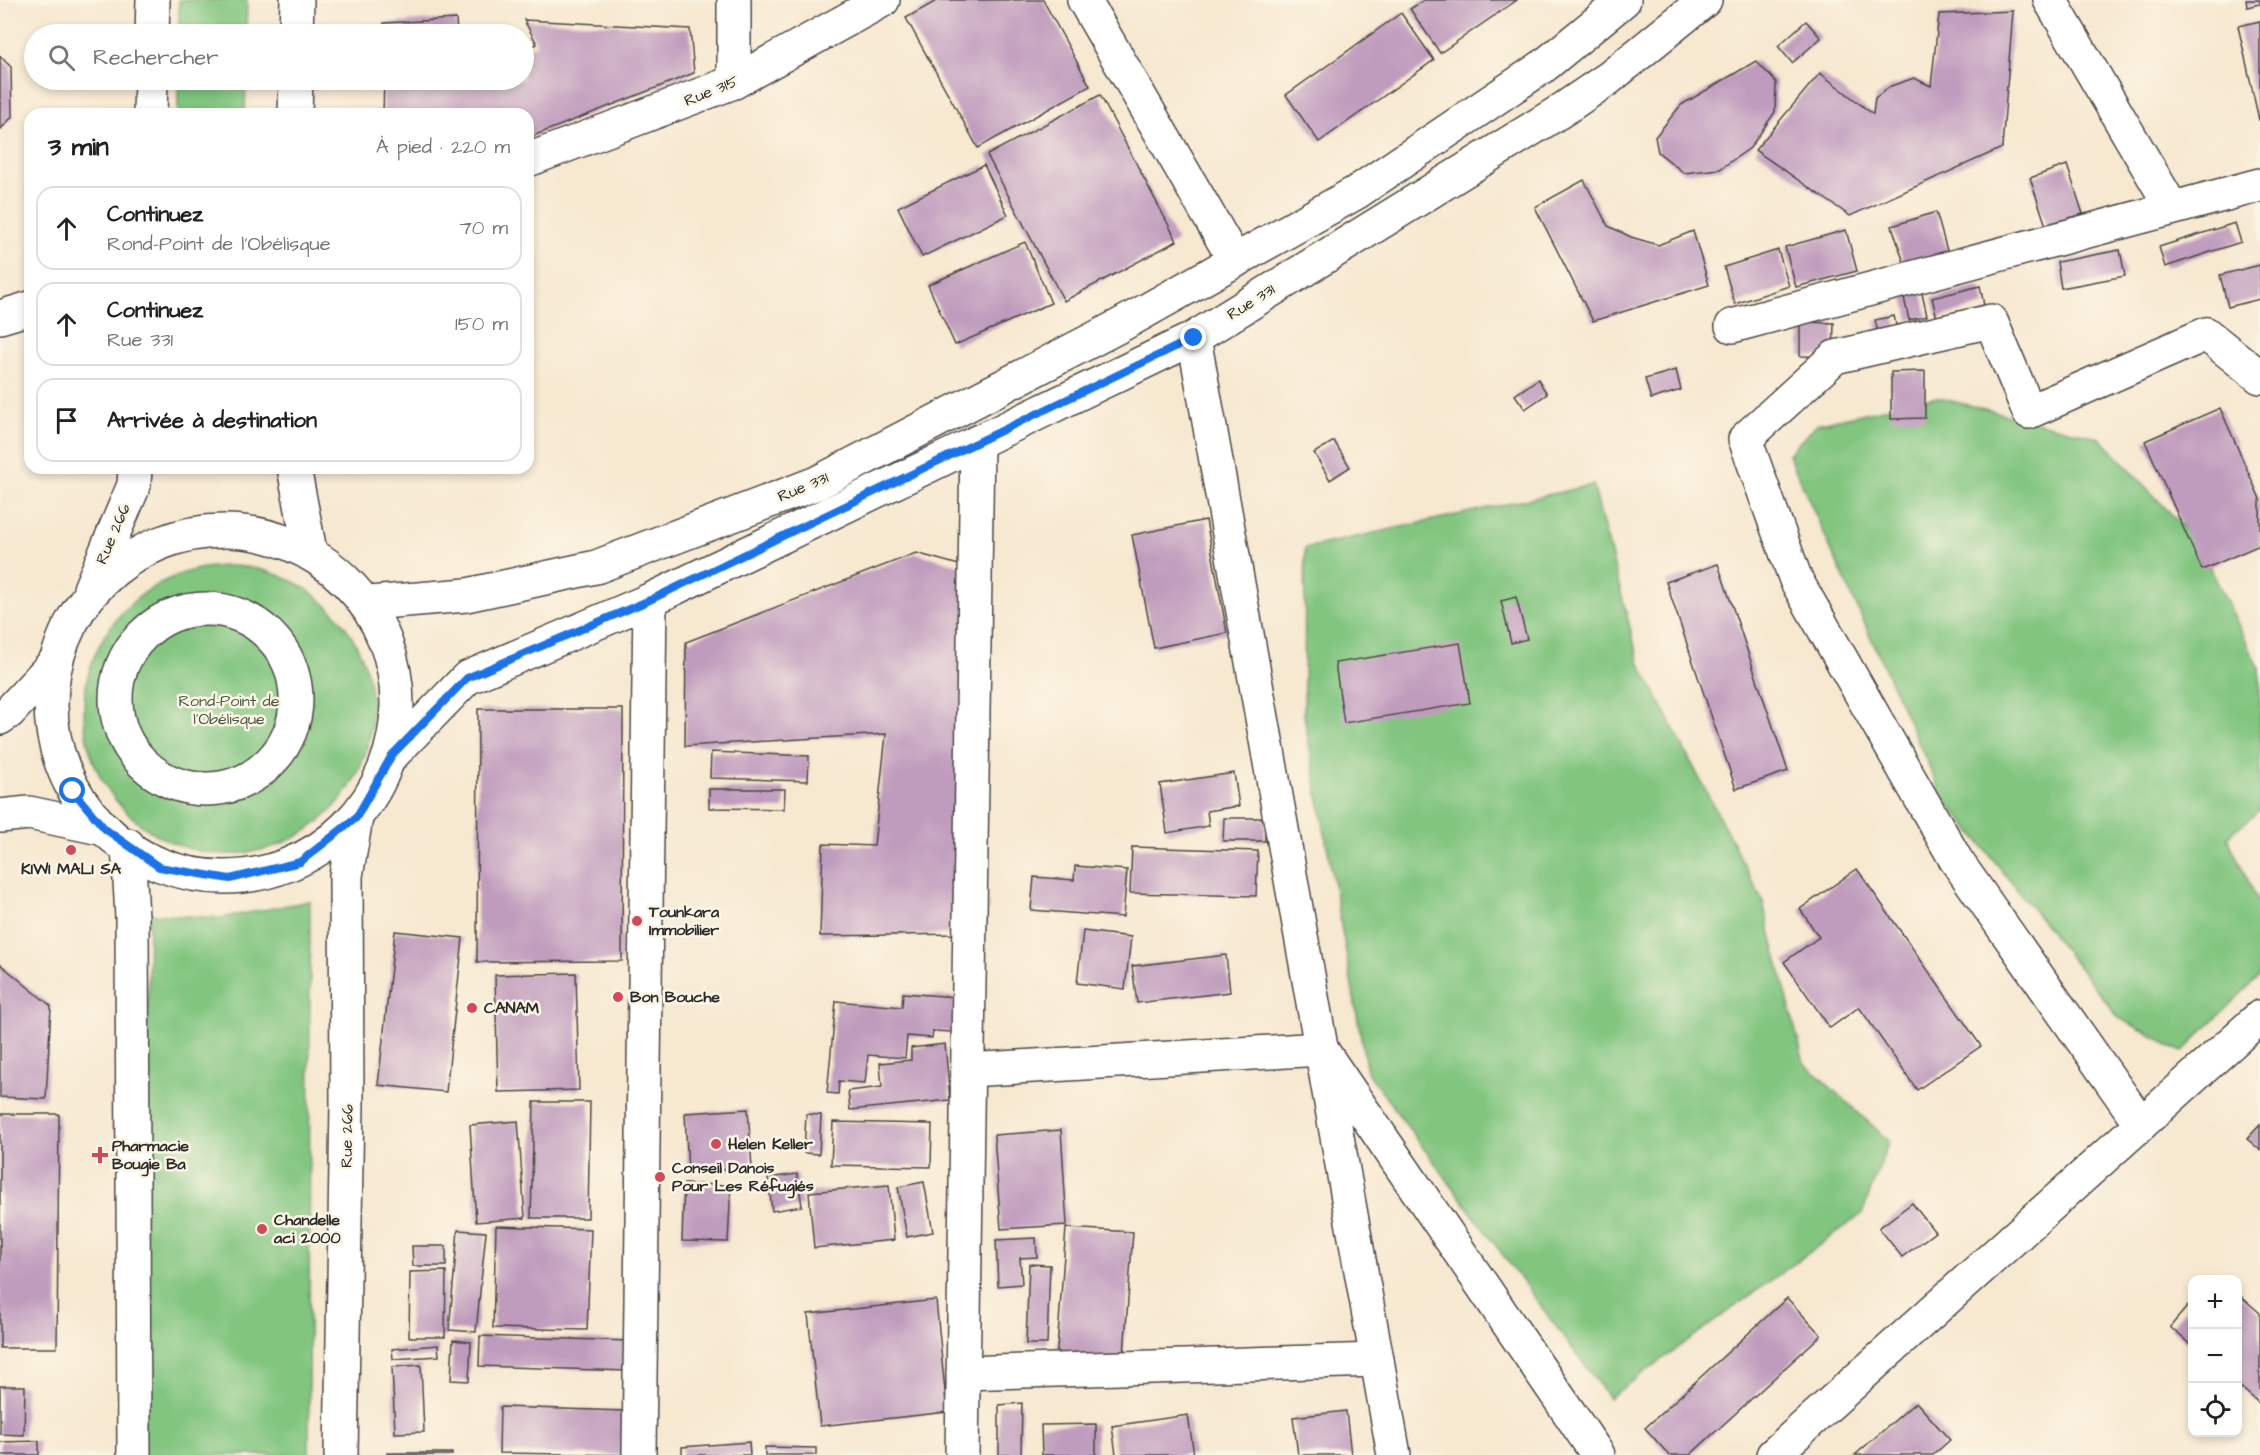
<!DOCTYPE html>
<html lang="fr">
<head>
<meta charset="utf-8">
<style>
	:root { --surface:#fff; --page:#f2f2f2; --text:#222; --muted:#767676; --line:#e0e0e0 }
	body { margin:0; font-family:"Architects Daughter",sans-serif; background:var(--page); color:var(--text) }
	.controls { position:absolute; right:18px; bottom:18px; display:grid; overflow:hidden; border-radius:12px; box-shadow:0 3px 9px #0003 }
	.controls button { width:54px; height:54px; display:grid; place-items:center; padding:0; border:0; border-bottom:2px solid var(--line); background:var(--surface); color:var(--text); font:30px sans-serif }
	.stop { position:absolute; width:18px; height:18px; margin:-14px; border:4px solid #1a73e8; border-radius:50%; background:#fff }
	.stop.end { background:#1a73e8; border-color:#fff; box-shadow:0 2px 6px #0008 }
	.list { margin:0; padding:0; list-style:none }
	h2 { display:flex; justify-content:space-between; align-items:center; height:78px; margin:0; padding:0 24px; font-size:26px }
	h2 small { font-size:20px; font-weight:400; color:var(--muted) }
	.list li { display:grid; grid-template-columns:39px 1fr auto; gap:18px; align-items:center; box-sizing:border-box; height:84px; margin:0 12px 12px; padding:0 12px; border:2px solid var(--line); border-radius:18px }
	.list b { display:block; font-size:22px; white-space:nowrap }
	.list p { margin:0; font-size:20px; white-space:nowrap; color:var(--muted) }
	.list em { font-size:20px; font-style:normal; color:var(--muted) }
	.icon { flex:none; width:33px; height:33px; fill:none; stroke:currentColor; stroke-width:2; stroke-linecap:round; stroke-linejoin:round }
	.map { position:relative; flex:none; width:2260px; height:1455px; overflow:hidden }
	.search { position:absolute; background:var(--surface); box-shadow:0 3px 9px #0003; left:24px; top:24px; width:510px; height:66px; display:flex; align-items:center; gap:15px; box-sizing:border-box; padding:0 21px; border-radius:33px; color:var(--muted); font-size:22px }
	.panel { position:absolute; background:var(--surface); box-shadow:0 3px 9px #0003; left:24px; top:108px; width:510px; height:366px; border-radius:18px }
	.map>svg:first-child { display:block }
	.green { fill:#81c57f; stroke:#567855; stroke-width:1.5 }
	.building { fill:#bf9bbd }
	.lines { fill:none; stroke-linecap:round; stroke-linejoin:round }
	.minor-casing { stroke:#4a4744; stroke-width:36 }
	.major-casing { stroke:#4a4744; stroke-width:36 }
	.minor { stroke:#fff; stroke-width:33 }
	.major { stroke:#fff; stroke-width:33 }
	.route { stroke:#1a73e8; stroke-width:8 }
	.poi-dot { fill:#d1495b; stroke:#fcf5e5; stroke-width:2 }
	.labels { text-anchor:middle; dominant-baseline:central; stroke-width:5; stroke-linejoin:round; paint-order:stroke }
	.street-label { font-size:16px; fill:#2b2b2b; stroke:#fcf5e5 }
	.park-label { font-size:16px; fill:#455944; stroke:#fcf5e5 }
	.poi-label { font-size:16px; font-weight:bold; fill:#2b2b2b; stroke:#fcf5e5; text-anchor:start }
</style>
</head>
<body>
<div class="map">
<svg width="2260" height="1455" viewBox="0 0 2260 1455">
	<rect width="100%" height="100%" fill="#fcf5e5"/>
	<filter id="ink" filterUnits="userSpaceOnUse"><feTurbulence type="fractalNoise" baseFrequency=".0167" numOctaves="2"/><feDisplacementMap in="SourceGraphic" scale="12" xChannelSelector="R" yChannelSelector="G"/><feConvolveMatrix kernelMatrix="1 2 1 2 8 2 1 2 1" color-interpolation-filters="sRGB"/></filter>
	<filter id="wash" filterUnits="userSpaceOnUse"><feTurbulence type="fractalNoise" baseFrequency=".008" numOctaves="4" result="noise"/><feDisplacementMap in="SourceGraphic" scale="24" xChannelSelector="R" yChannelSelector="G"/><feGaussianBlur stdDeviation="1.35" result="paint"/><feColorMatrix in="noise" values="0 0 0 0 0 0 0 0 0 0 0 0 0 0 0 0 0 1.4 0 .05"/><feComposite in="paint" operator="in"/></filter>
	<g filter="url(#wash)">
		<rect width="100%" height="100%" fill="#f7e8d0"/>
		<g class="green">
			<path d="M179 0H247L246 34H179Z"/>
			<path d="M178 80H246L245 114H178Z"/>
			<path d="M1936 397 2100 438 2198 543 2260 669V810L2227 837 2260 905V975L2182 1052 2119 1018 1942 795 1788 454 1817 424Z"/>
			<path d="M1593 485 1639 662 1762 899 1804 1063 1889 1141 1862 1214 1609 1398 1367 1072 1304 715 1305 548Z"/>
			<circle cx="228" cy="710" r="144"/>
			<path d="M310 901 309 1455H142L149 914 221 918Z"/>
		</g>
		<g id="blocks">
			<g class="building">
				<path d="M938 0H1043L1090 86 978 148 906 18Z"/>
				<path d="M1424 0H1517L1440 53 1410 9Z"/>
				<path d="M2246 0H2260V4L2247 7Z"/>
				<path d="M2013 11 2002 148 1850 216 1755 150 1820 73 1873 114 1875 98 1891 86 1914 78 1931 86 1939 14Z"/>
				<path d="M1401 13 1434 60 1319 142 1286 95Z"/>
				<path d="M456 19 457 34H384V23Z"/>
				<path d="M524 20 690 29 694 73 528 138V114H383L384 80H459L460 83 466 80H524V51L537 44Z"/>
				<path d="M1806 21 1821 38 1792 63 1778 46Z"/>
				<path d="M2260 21V120H2259L2238 26Z"/>
				<path d="M0 56 11 67 12 117 0 130Z"/>
				<path d="M1756 61 1776 82 1775 112 1750 148 1720 169 1684 173 1658 152 1655 137 1681 105Z"/>
				<path d="M1100 95 1177 241 1064 301 987 155Z"/>
				<path d="M984 165 1008 215 922 257 898 207Z"/>
				<path d="M2067 165 2083 214 2046 226 2030 178Z"/>
				<path d="M1584 180 1608 226 1631 237 1658 245 1693 231 1709 285 1593 321 1535 207Z"/>
				<path d="M1936 212 1948 254 1905 266 1892 226Z"/>
				<path d="M2235 223 2241 242 2165 267 2159 247Z"/>
				<path d="M1846 230 1857 271 1796 287 1785 247Z"/>
				<path d="M1025 242 1051 303 955 345 928 285Z"/>
				<path d="M1778 250 1789 286 1735 304 1724 267Z"/>
				<path d="M2120 250 2125 276 2061 288 2057 262Z"/>
				<path d="M2260 265V299L2228 307 2220 275Z"/>
				<path d="M1980 286 1984 305 1937 318 1932 298Z"/>
				<path d="M1921 289 1927 316 1909 320 1903 293Z"/>
				<path d="M1894 316 1899 337 1880 341 1875 320Z"/>
				<path d="M1800 322 1834 323 1833 357 1800 356Z"/>
				<path d="M1676 370 1681 390 1651 399 1645 379Z"/>
				<path d="M1925 371V418L1891 419V372Z"/>
				<path d="M1538 379 1547 394 1525 409 1515 395Z"/>
				<path d="M2220 408 2260 499V545L2202 570 2145 441Z"/>
				<path d="M1334 441 1350 467 1330 480 1314 453Z"/>
				<path d="M1206 520 1227 633 1154 648 1132 535Z"/>
				<path d="M916 553 970 568 962 934 820 936 823 844 874 846 886 734 685 746 686 642Z"/>
				<path d="M1718 564 1788 771 1736 789 1666 582Z"/>
				<path d="M1516 597 1527 639 1511 643 1501 601Z"/>
				<path d="M1460 643 1470 703 1344 723 1335 663Z"/>
				<path d="M478 709H623L622 961 477 962Z"/>
				<path d="M711 752 809 756 808 781 710 778Z"/>
				<path d="M1234 773 1239 806 1207 811 1209 826 1167 833 1160 784Z"/>
				<path d="M709 789H785L784 809 709 808Z"/>
				<path d="M1224 818H1265V841H1223Z"/>
				<path d="M1132 847 1258 851 1256 896 1130 893Z"/>
				<path d="M1075 866 1127 870 1123 917 1031 910 1034 877 1074 880Z"/>
				<path d="M1857 869 1981 1046 1917 1090 1859 1007 1830 1028 1784 962 1819 937 1800 909Z"/>
				<path d="M395 931 463 938 446 1092 378 1085Z"/>
				<path d="M1083 931 1131 937 1125 989 1077 983Z"/>
				<path d="M1226 955 1230 992 1137 1003 1132 966Z"/>
				<path d="M0 964 51 1006 46 1099 0 1097Z"/>
				<path d="M576 973 579 1090 498 1092 495 975Z"/>
				<path d="M903 993 956 997 953 1032 933 1031 932 1038 907 1036 905 1058 868 1055 865 1083 839 1081 838 1094 827 1093 836 1001 902 1007Z"/>
				<path d="M945 1044 950 1100 850 1110 848 1091 882 1087 880 1063 911 1060V1048Z"/>
				<path d="M534 1102H590L588 1218H531Z"/>
				<path d="M748 1109 752 1168 688 1172 685 1113Z"/>
				<path d="M0 1114H59L57 1348H0Z"/>
				<path d="M806 1114 821 1115 819 1154 804 1153Z"/>
				<path d="M518 1121 525 1218 476 1222 470 1125Z"/>
				<path d="M833 1122 932 1124 931 1167 831 1165Z"/>
				<path d="M2260 1125V1150L2247 1139Z"/>
				<path d="M1061 1130 1067 1225 1001 1229 994 1135Z"/>
				<path d="M797 1174 802 1206 772 1211 768 1178Z"/>
				<path d="M924 1182 933 1232 907 1237 898 1187Z"/>
				<path d="M684 1184 731 1185 728 1242 682 1241Z"/>
				<path d="M889 1185 894 1240 814 1248 809 1192Z"/>
				<path d="M1912 1203 1935 1232 1902 1257 1879 1228Z"/>
				<path d="M496 1226 591 1229 587 1330 493 1328Z"/>
				<path d="M1066 1228 1133 1232 1123 1367 1056 1363Z"/>
				<path d="M458 1230 486 1232 476 1332 449 1330Z"/>
				<path d="M1036 1238 1037 1257 1020 1258 1022 1284 998 1286 996 1240Z"/>
				<path d="M412 1246H446V1266H413Z"/>
				<path d="M1029 1264 1050 1265 1047 1344H1026Z"/>
				<path d="M446 1271 445 1337H409L410 1272Z"/>
				<path d="M2238 1294 2260 1313V1404L2238 1385Z"/>
				<path d="M1787 1298 1821 1335 1690 1455H1669L1645 1428Z"/>
				<path d="M936 1300 947 1412 820 1426 808 1314Z"/>
				<path d="M2192 1301V1346L2170 1327Z"/>
				<path d="M480 1336 629 1341 628 1371 479 1366Z"/>
				<path d="M453 1340 471 1342 469 1381 451 1380Z"/>
				<path d="M438 1345 439 1356 393 1359 392 1349Z"/>
				<path d="M421 1365 424 1432 395 1433 392 1367Z"/>
				<path d="M0 1386H25L24 1435 0 1434Z"/>
				<path d="M1916 1402 1950 1440 1933 1455H1855Z"/>
				<path d="M1022 1403 1021 1455H999V1405Z"/>
				<path d="M500 1407 625 1411 623 1455 499 1453Z"/>
				<path d="M1346 1411 1351 1455H1298L1293 1417Z"/>
				<path d="M1188 1415 1194 1455H1116L1112 1426Z"/>
				<path d="M1096 1424V1455H1042L1041 1425Z"/>
				<path d="M39 1441V1455H0V1442Z"/>
				<path d="M749 1442 750 1455H682V1447Z"/>
				<path d="M765 1447 816 1448V1455H765Z"/>
				<rect x="387" y="1453" width="65" height="2"/>
			</g>
		</g>
	</g>
	<g filter="url(#ink)">
		<use href="#blocks" fill-opacity="0" stroke="#4a4744" stroke-width="1.5"/>
		<g class="lines">
			<defs>
				<g id="minor">
					<path d="M734 0V82"/>
					<path d="M1084 0 1235 261"/>
					<path d="M2050 0 2172 208"/>
					<path d="M528 160 734 82 883 0"/>
					<path d="M0 317 30 308"/>
					<path d="M1732 326 2260 185"/>
					<path d="M1194 338 1394 1455"/>
					<path d="M369 603 467 595 596 567 817 483 1119 326 1357 192 1545 65 1624 0"/>
					<circle cx="206" cy="699" r="90"/>
					<path d="M392 755 467 678 650 600 1194 338 1559 112 1609 78 1705 0"/>
					<path d="M128 845 132 917 134 1455"/>
					<path d="M968 1070 1321 1049 1598 1455"/>
					<path d="M2141 1124 1956 860 1796 580 1745 439 1835 357 1991 321 2029 412 2206 334 2260 377"/>
					<path d="M963 1373 1377 1360"/>
					<path d="M341 1455 347 1104 346 876 356 818"/>
					<path d="M639 1455 650 600"/>
					<path d="M962 1455 977 442"/>
					<path d="M1773 1455 2260 1017"/>
				</g>
				<g id="major">
					<path d="M152 34 153 0"/>
					<path d="M296 34 297 0"/>
					<path d="M150 114 151 80"/>
					<path d="M295 114 296 80"/>
					<path d="M294 468 310 551"/>
					<circle cx="224" cy="704" r="173"/>
					<path d="M90 589 134 485 135 468"/>
					<path d="M0 718 9 712 56 661"/>
					<path d="M0 816 29 813 105 829"/>
				</g>
			</defs>
			<use href="#minor" class="minor-casing"/>
			<use href="#major" class="major-casing"/>
			<use href="#minor" class="minor"/>
			<use href="#major" class="major"/>
		</g>
	</g>
	<g class="lines" filter="url(#ink)">
		<path class="route" d="M73 791 105 829 159 867 230 879 300 862 356 818 392 755 467 678 650 600 1194 338"/>
	</g>
	<g class="poi-dot">
		<circle cx="71" cy="850" r="6"/>
		<circle cx="637" cy="921" r="6"/>
		<circle cx="618" cy="997" r="6"/>
		<circle cx="472" cy="1008" r="6"/>
		<circle cx="716" cy="1144" r="6"/>
		<path d="M97 1146h6v6h6v6h-6v6h-6v-6h-6v-6h6z"/>
		<circle cx="660" cy="1177" r="6"/>
		<circle cx="262" cy="1229" r="6"/>
	</g>
	<g class="labels">
		<g class="street-label">
			<text transform="translate(711 91) rotate(-22)">Rue 315</text>
			<text transform="translate(1251 302) rotate(-32)">Rue 331</text>
			<text transform="translate(803 487) rotate(-23)">Rue 331</text>
			<text transform="translate(113 534) rotate(-67)">Rue 266</text>
			<text transform="translate(347 1136) rotate(-89)">Rue 266</text>
		</g>
		<g class="park-label">
			<text x="229" y="701">Rond-Point de<tspan x="229" dy="18">l'Obélisque</tspan></text>
		</g>
		<g class="poi-label">
			<text x="71" y="869" text-anchor="middle">KIWI MALI SA</text>
			<text x="649" y="912">Tounkara<tspan x="649" dy="18">Immobilier</tspan></text>
			<text x="630" y="997">Bon Bouche</text>
			<text x="484" y="1008">CANAM</text>
			<text x="728" y="1144">Helen Keller</text>
			<text x="112" y="1146">Pharmacie<tspan x="112" dy="18">Bougie Ba</tspan></text>
			<text x="672" y="1168">Conseil Danois<tspan x="672" dy="18">Pour Les Réfugiés</tspan></text>
			<text x="274" y="1220">Chandelle<tspan x="274" dy="18">aci 2000</tspan></text>
		</g>
	</g>
</svg>
<div class="controls">
<button>+</button>
<button>−</button>
<button><svg class="icon" aria-label="locate" viewBox="0 0 24 24"><circle cx="12" cy="12" r="6"/><path d="M12 2v4M12 18v4M2 12h4M18 12h4"/></svg></button>
</div>
<div class="stop" style="left:73px;top:791px"></div>
<div class="stop end" style="left:1194px;top:338px"></div>
<div class="search"><svg class="icon" aria-label="search" viewBox="0 0 24 24"><circle cx="10" cy="10" r="6"/><path d="M15 15l6 6"/></svg>Rechercher</div>
<section class="panel">
<h2>3 min<small>À pied · 220 m</small></h2>
<ul class="list">
<li><svg class="icon" aria-label="ahead" viewBox="0 0 24 24"><path d="M12 20V5M6 11l6-6 6 6"/></svg><div><b>Continuez</b><p>Rond-Point de l'Obélisque</p></div><em>70 m</em></li>
<li><svg class="icon" aria-label="ahead" viewBox="0 0 24 24"><path d="M12 20V5M6 11l6-6 6 6"/></svg><div><b>Continuez</b><p>Rue 331</p></div><em>150 m</em></li>
<li><svg class="icon" aria-label="arrive" viewBox="0 0 24 24"><path d="M6 21V4h12l-3 4 3 4H6"/></svg><div><b>Arrivée à destination</b></div></li>
</ul>
</section>
</div>
</body>
</html>
